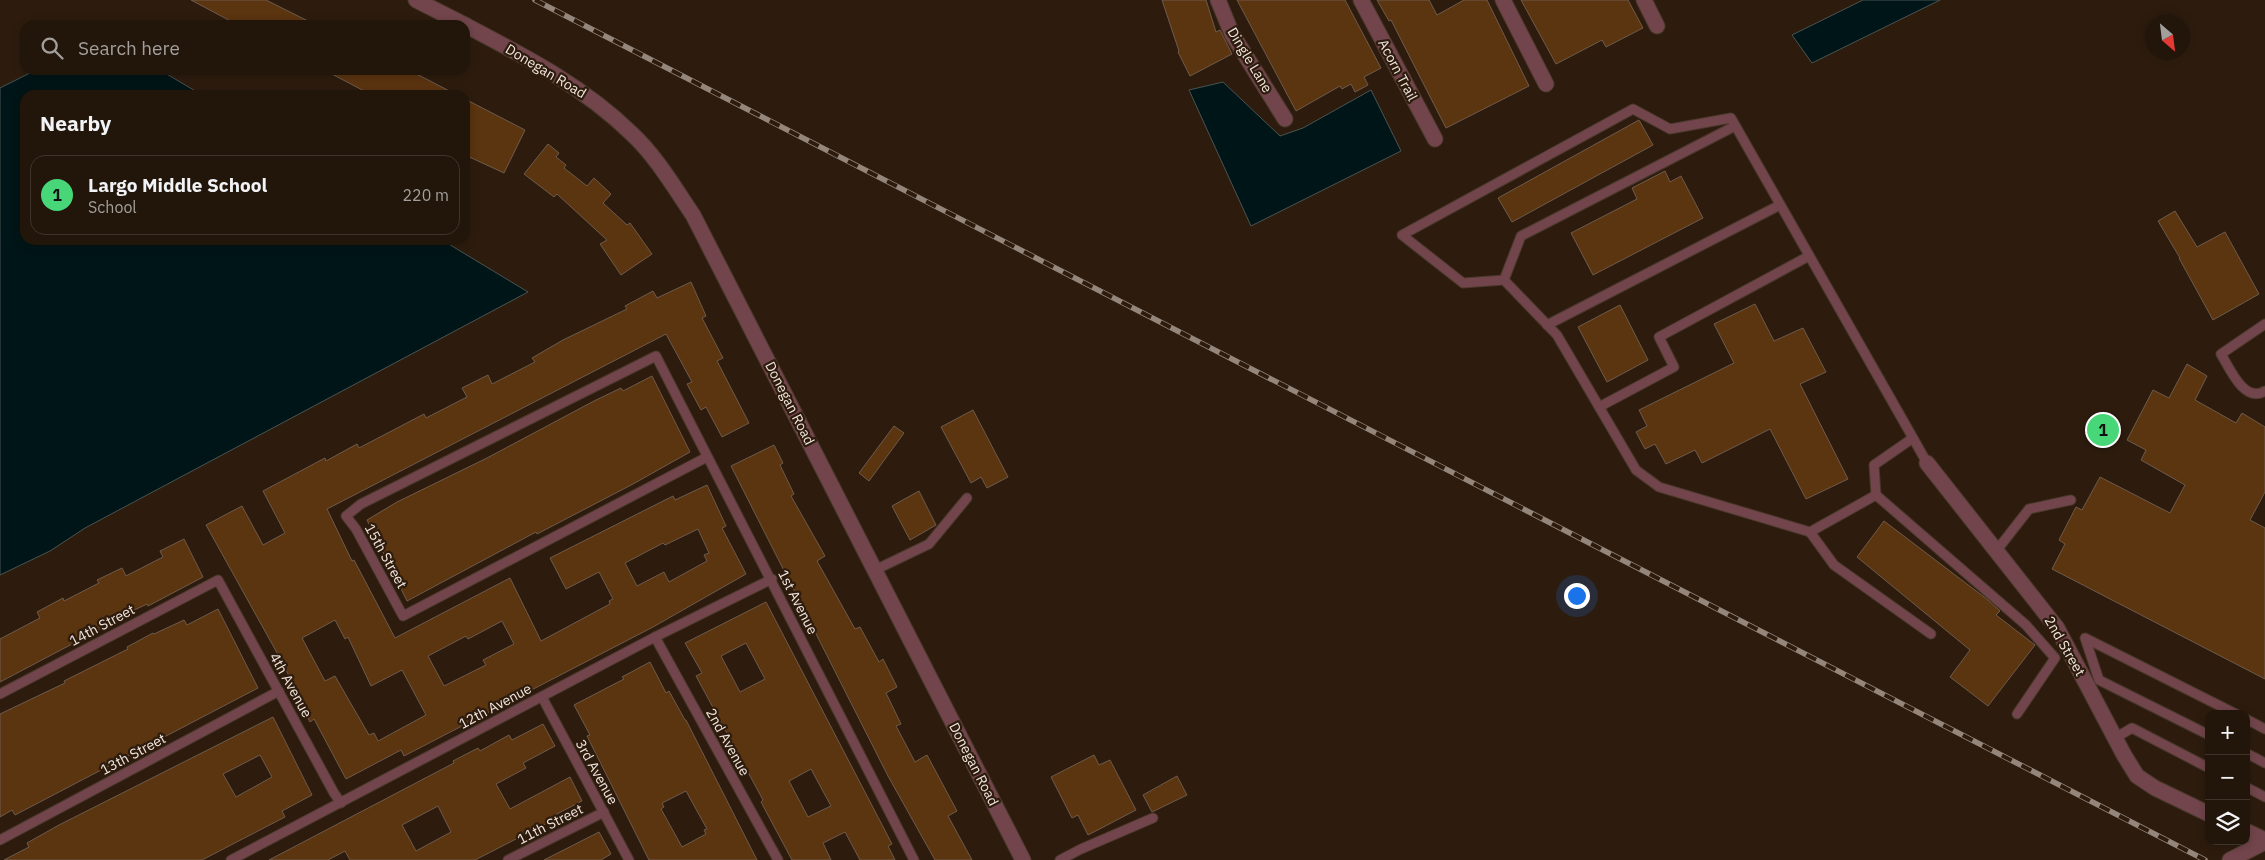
<!DOCTYPE html>
<html lang="en">
<head>
<meta charset="utf-8">
<style>
	:root { --surface:#22150a; --page:#2a1e13; --text:#f1f3f6; --muted:#a29f9c; --line:#3f342b; --accent:#47d779 }
	body { margin:0; font-family:"IBM Plex Sans",sans-serif; background:var(--page); color:var(--text) }
	.controls { position:absolute; right:15px; bottom:15px; display:grid; overflow:hidden; border-radius:10px; box-shadow:0 2px 8px #0003 }
	.controls button { width:45px; height:45px; display:grid; place-items:center; padding:0; border:0; border-bottom:1px solid var(--line); background:var(--surface); color:var(--text); font:25px sans-serif }
	.compass { position:absolute; left:2145px; top:15px; width:45px; height:45px; border-radius:50%; background:var(--surface); box-shadow:0 2px 8px #0003; rotate:152deg }
	.you { position:absolute; left:1576px; top:595px; width:18px; height:18px; margin:-12px; border:4px solid #fff; border-radius:50%; background:#1a73e8; box-shadow:0 0 0 8px #1a73e833 }
	.badge { display:grid; place-items:center; width:32px; height:32px; border-radius:50%; background:var(--accent); color:#111; font-size:16px; font-weight:700 }
	.pin { position:absolute; translate:-50% -50%; border:2px solid #fff; box-shadow:0 1px 5px #0006 }
	.list { margin:0; padding:0; list-style:none }
	h2 { display:flex; justify-content:space-between; align-items:center; height:65px; margin:0; padding:0 20px; font-size:21px }
	h2 small { font-size:16px; font-weight:400; color:var(--muted) }
	.list li { display:grid; grid-template-columns:32px 1fr auto; gap:15px; align-items:center; box-sizing:border-box; height:80px; margin:0 10px 10px; padding:0 10px; border:1px solid var(--line); border-radius:15px }
	.list b { display:block; font-size:19px; white-space:nowrap }
	.list p { margin:0; font-size:16px; white-space:nowrap; color:var(--muted) }
	.list em { font-size:16px; font-style:normal; color:var(--muted) }
	.icon { flex:none; width:28px; height:28px; fill:none; stroke:currentColor; stroke-width:2; stroke-linecap:round; stroke-linejoin:round }
	.map { position:relative; flex:none; width:2265px; height:860px; overflow:hidden }
	.search { position:absolute; background:var(--surface); box-shadow:0 2px 8px #0003; left:20px; top:20px; width:450px; height:55px; display:flex; align-items:center; gap:12px; box-sizing:border-box; padding:0 18px; border-radius:15px; color:var(--muted); font-size:19px }
	.panel { position:absolute; background:var(--surface); box-shadow:0 2px 8px #0003; left:20px; top:90px; width:450px; height:155px; border-radius:15px }
	.map>svg:first-child { display:block }
	.water { fill:#001517; stroke:#495452 }
	.building { fill:#5b3410; stroke:#6f5b4b; fill-rule:evenodd }
	.lines { fill:none; stroke-linecap:round; stroke-linejoin:round }
	.service-casing { stroke:#49382b; stroke-width:11 }
	.minor-casing { stroke:#49382b; stroke-width:17 }
	.tertiary-casing { stroke:#49382b; stroke-width:17 }
	.service { stroke:#71454b; stroke-width:9 }
	.minor { stroke:#71454b; stroke-width:15 }
	.tertiary { stroke:#71454b; stroke-width:15 }
	.rail-casing { stroke:#95867b; stroke-width:5.5 }
	.rail { stroke:#2d1c0e; stroke-width:4; stroke-dasharray:11; stroke-linecap:butt }
	.labels { text-anchor:middle; dominant-baseline:central; stroke-width:4.5; stroke-linejoin:round; paint-order:stroke }
	.street-label { font-size:14px; fill:#f2e6dd; stroke:#2d1c0e }
</style>
</head>
<body>
<div class="map">
<svg width="2265" height="860" viewBox="0 0 2265 860">
	<rect width="100%" height="100%" fill="#2d1c0e"/>
	<g class="water">
		<path d="M1863 0H1940L1812 63 1792 35Z"/>
		<path d="M36 70H160L202 95H25V240H442L528 292 85 528 50 551 0 575V88Z"/>
		<path d="M1223 82 1280 136 1303 128 1371 90 1401 151 1251 226 1189 90Z"/>
	</g>
	<g class="building">
		<path d="M191 0H266L316 25H238Z"/>
		<path d="M1162 0H1206L1216 32 1220 30 1232 54 1190 76 1178 52 1179 51Z"/>
		<path d="M1237 0H1345L1381 68 1364 77 1368 85 1355 92 1351 84 1342 89 1340 86 1296 111Z"/>
		<path d="M1377 0H1429L1437 15 1464 0H1487L1529 86 1446 128 1391 20 1389 21Z"/>
		<path d="M1521 0H1628L1643 28 1606 47 1602 40 1556 64Z"/>
		<path d="M324 70H409L457 95H372Z"/>
		<path d="M465 99 525 130 504 173 465 155Z"/>
		<path d="M1639 120 1653 145 1512 222 1498 198Z"/>
		<path d="M548 144 559 153 556 157 566 165 564 168 587 186 594 178 611 194 603 203 627 225 630 223 652 254 621 275 600 244 607 240 557 194 554 197 524 174Z"/>
		<path d="M1665 171 1670 182 1681 176 1703 218 1593 275 1571 233 1637 199 1632 188Z"/>
		<path d="M2175 211 2197 247 2225 232 2259 294 2213 320 2179 258H2180L2158 221Z"/>
		<path d="M691 282 706 316 702 318 723 358 717 361 749 423 722 437 706 407 701 410 687 384 692 382 666 334 327 509 352 561 354 560 395 638 510 578 541 641 610 604 609 601 613 599 599 572 566 589 550 558 673 496 675 500 707 485 726 526 722 528 746 574 653 627 404 756 401 750 346 779 314 719 310 722 297 697 299 696 281 660 206 525 242 506 263 545 285 533 263 491 325 458 326 461 357 444 359 448 424 414 426 418 467 397 462 388 488 375 492 384 535 362 532 358 563 340 627 309 625 306 653 291 657 298ZM698 529 709 553 704 555 707 561 669 582 664 572 637 586 625 563 663 543 665 545ZM335 620 345 639 348 637 371 686 402 670 426 715 378 741 374 733 369 735 335 676 325 681 302 638ZM502 621 514 644 483 660 486 665 444 686 428 656 466 636 468 639Z"/>
		<path d="M1755 304 1774 341 1803 328 1826 372 1800 384 1848 479 1806 499 1770 429 1702 463 1695 450 1666 464 1655 444 1645 449 1636 432 1647 426 1639 410 1734 363 1714 324Z"/>
		<path d="M1620 305 1648 360 1607 382 1578 327Z"/>
		<path d="M2187 364 2207 376 2195 400 2236 423 2242 413 2265 427V492L2250 520 2265 528V679L2052 569 2065 544 2059 540 2076 507 2082 510 2100 477 2170 513 2185 485 2141 460 2146 450 2127 440 2153 390 2169 398Z"/>
		<path d="M652 376 690 452 633 484 537 534 536 532 407 601 367 520 397 502 487 458 594 401 621 388 623 391Z"/>
		<path d="M973 410 1008 477 987 488 981 477 971 483 941 427Z"/>
		<path d="M894 426 904 433 869 481 859 473Z"/>
		<path d="M774 445 783 463 780 465 794 494 791 496 825 556 817 561 855 629 860 627 879 662 883 659 897 687 886 693 901 724 896 726 915 762 927 755 957 811 948 816 972 860H935L888 776 731 466Z"/>
		<path d="M919 491 936 525 910 540 892 506Z"/>
		<path d="M1884 521 1988 600 2000 611 1996 615 2035 645 1988 706 1950 677 1970 650 1857 557Z"/>
		<path d="M184 539 203 577 148 606 147 604 111 621 112 623 0 682V639L40 618 37 612 63 598 64 601 99 583 97 580 122 568 126 576 163 557 160 551Z"/>
		<path d="M766 602 892 844 888 846 895 860H860L845 832 823 843 831 860H792L761 802 763 800 696 676 702 673 685 643ZM746 643 765 679 740 692 721 656ZM811 769 831 806 808 817 789 781Z"/>
		<path d="M218 609 258 688 15 815 12 810 0 817V714L65 683 64 681 128 649 127 647 153 633 154 634 184 620 187 625Z"/>
		<path d="M650 662 666 693 669 691 685 720H686L757 860H649L587 736 590 735 574 705 624 679 622 677ZM686 791 707 829 704 830 706 834 682 847 661 809 664 807 662 803Z"/>
		<path d="M273 717 312 795 282 811 285 817 202 860H4L29 847 27 843 59 825ZM260 755 272 777 236 797 223 774Z"/>
		<path d="M543 724 555 746 523 763 526 768 496 784 510 809 570 777 582 801 553 816 555 819 475 860H350L345 851 328 860H269L454 763 453 761 478 748 480 751 509 735 512 740ZM438 806 451 832 416 851 402 825Z"/>
		<path d="M1094 755 1099 765 1110 760 1136 810 1088 835 1078 815 1072 818 1051 777Z"/>
		<path d="M1177 776 1187 795 1152 812 1143 795Z"/>
		<path d="M599 832 611 854 601 860H544Z"/>
	</g>
	<g class="lines">
		<defs>
			<g id="service">
				<path d="M1504 280 1521 236 1735 126"/>
				<path d="M2265 324 2221 354C2229 367 2244 404 2265 391"/>
				<path d="M1547 325 1780 205"/>
				<path d="M1599 407 1674 367 1659 337 1809 256"/>
				<path d="M1913 438 1874 465 1876 495 1810 532 1659 487 1636 470 1557 335 1504 280 1463 283 1402 235 1633 109 1670 129 1731 118 1913 438 1927 463"/>
				<path d="M707 457 403 616 356 529 346 516 361 504 656 356 914 860"/>
				<path d="M1876 495 2026 625 2055 658 2017 714"/>
				<path d="M1810 532 1834 565 1931 634"/>
				<path d="M1997 550 2029 509 2071 500"/>
				<path d="M875 570 929 544 967 498"/>
				<path d="M655 637 778 860"/>
				<path d="M0 694 218 580 334 793 341 803"/>
				<path d="M542 697 629 860"/>
				<path d="M2246 719 2265 729"/>
				<path d="M2209 735 2099 680 2085 638 2236 714"/>
				<path d="M2115 738 2132 728 2209 768"/>
				<path d="M2246 753 2265 763"/>
				<path d="M2246 787 2265 797"/>
				<path d="M0 840 279 691"/>
				<path d="M231 860 655 637 772 579"/>
				<path d="M508 860 604 812"/>
				<path d="M1060 860 1081 849 1153 818"/>
			</g>
			<g id="minor">
				<path d="M1218 0 1232 34 1285 119"/>
				<path d="M1361 0 1435 139"/>
				<path d="M1503 0 1546 84"/>
				<path d="M1644 0 1657 26"/>
				<path d="M1927 463 2057 628 2124 755 2137 776 2155 788 2209 814"/>
				<path d="M2246 831 2265 840"/>
			</g>
			<g id="tertiary">
				<path d="M416 0 465 25"/>
				<path d="M465 25C524 56 583 86 631 133 656 156 674 187 693 215L1023 860"/>
				<path d="M2230 860 2265 842"/>
			</g>
		</defs>
		<use href="#service" class="service-casing"/>
		<use href="#minor" class="minor-casing"/>
		<use href="#tertiary" class="tertiary-casing"/>
		<use href="#service" class="service"/>
		<use href="#minor" class="minor"/>
		<use href="#tertiary" class="tertiary"/>
		<defs>
			<path id="rail" d="M535 0 2205 860"/>
		</defs>
		<use href="#rail" class="rail-casing"/>
		<use href="#rail" class="rail"/>
	</g>
	<g class="labels">
		<g class="street-label">
			<text transform="translate(1250 60) rotate(59)">Dingle Lane</text>
			<text transform="translate(1398 70) rotate(62)">Acorn Trail</text>
			<text transform="translate(546 71) rotate(31)">Donegan Road</text>
			<text transform="translate(790 403) rotate(63)">Donegan Road</text>
			<text transform="translate(386 556) rotate(61)">15th Street</text>
			<text transform="translate(798 602) rotate(63)">1st Avenue</text>
			<text transform="translate(102 625) rotate(-28)">14th Street</text>
			<text transform="translate(2065 646) rotate(60)">2nd Street</text>
			<text transform="translate(291 685) rotate(61)">4th Avenue</text>
			<text transform="translate(495 706) rotate(-28)">12th Avenue</text>
			<text transform="translate(728 742) rotate(61)">2nd Avenue</text>
			<text transform="translate(133 754) rotate(-28)">13th Street</text>
			<text transform="translate(974 764) rotate(63)">Donegan Road</text>
			<text transform="translate(597 772) rotate(61)">3rd Avenue</text>
			<text transform="translate(550 824) rotate(-27)">11th Street</text>
		</g>
	</g>
</svg>
<div class="controls">
<button>+</button>
<button>−</button>
<button><svg class="icon" aria-label="layers" viewBox="0 0 24 24"><path d="M12 4l9 5-9 5-9-5zM3 14l9 5 9-5"/></svg></button>
</div>
<svg class="compass" viewBox="-18 -18 36 36"><path d="M0-13l5 13h-10z" fill="#e53935"/><path d="M0 13l5-13h-10z" fill="#a29f9c"/></svg>
<div class="you"></div>
<div class="pin badge" style="left:2103px;top:430px">1</div>
<div class="search"><svg class="icon" aria-label="search" viewBox="0 0 24 24"><circle cx="10" cy="10" r="6"/><path d="M15 15l6 6"/></svg>Search here</div>
<section class="panel">
<h2>Nearby<small></small></h2>
<ul class="list">
<li><span class="badge">1</span><div><b>Largo Middle School</b><p>School</p></div><em>220 m</em></li>
</ul>
</section>
</div>
</body>
</html>
